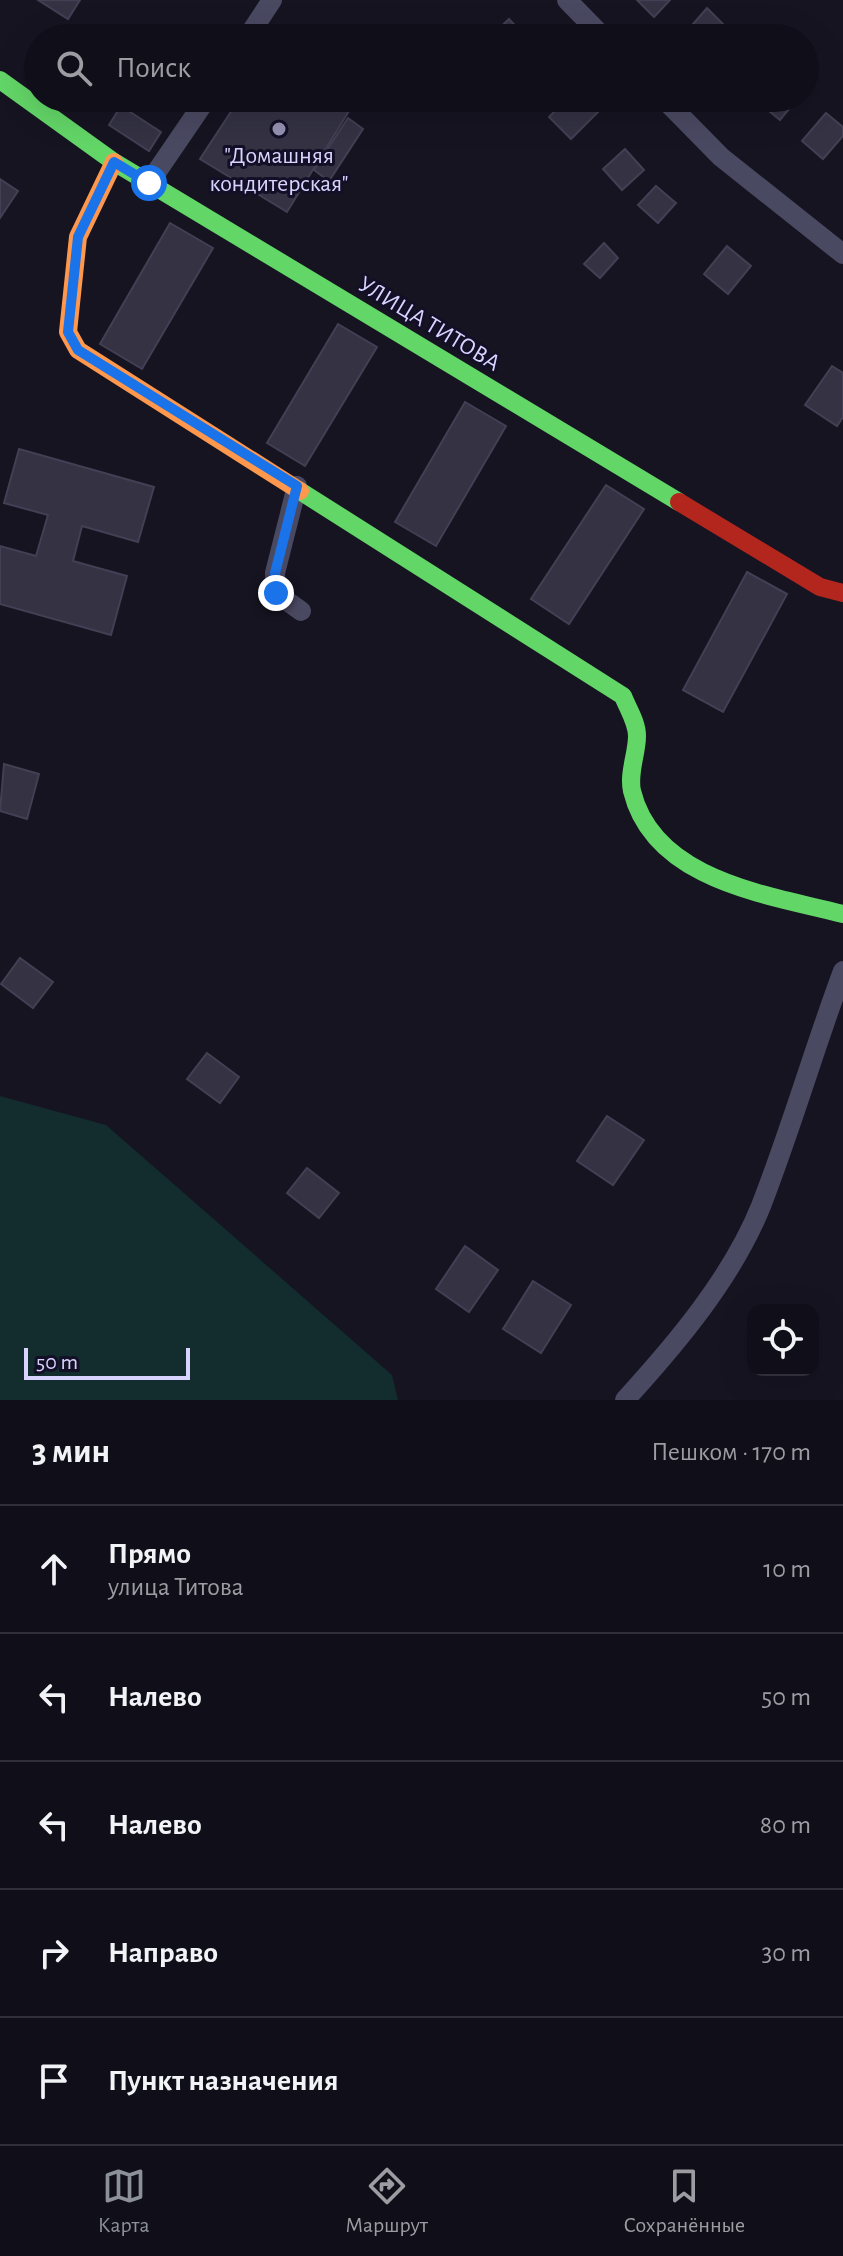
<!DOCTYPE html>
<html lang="ru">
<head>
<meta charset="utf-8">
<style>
	:root { --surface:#100f19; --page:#1e1d26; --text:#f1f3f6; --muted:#9c9ca2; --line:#302f38; --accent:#8c9099 }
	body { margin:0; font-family:"Alegreya Sans",sans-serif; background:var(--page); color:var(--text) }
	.controls { position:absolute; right:24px; bottom:24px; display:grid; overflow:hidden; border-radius:16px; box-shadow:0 8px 32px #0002 }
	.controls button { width:72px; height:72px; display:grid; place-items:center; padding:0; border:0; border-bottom:2px solid var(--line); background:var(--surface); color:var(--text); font:40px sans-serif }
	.scale { position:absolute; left:24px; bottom:20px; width:166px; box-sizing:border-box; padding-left:8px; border:4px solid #d9d4ff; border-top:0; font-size:22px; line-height:28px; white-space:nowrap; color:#d9d4ff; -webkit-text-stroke:6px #130f26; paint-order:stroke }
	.stop { position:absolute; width:24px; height:24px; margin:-18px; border:6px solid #1a73e8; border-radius:50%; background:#fff }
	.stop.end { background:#1a73e8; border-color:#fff; box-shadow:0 2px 8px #0008 }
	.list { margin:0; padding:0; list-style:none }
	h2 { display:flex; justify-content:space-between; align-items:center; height:104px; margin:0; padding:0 32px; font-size:34px }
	h2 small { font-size:26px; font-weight:400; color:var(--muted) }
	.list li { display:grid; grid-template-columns:52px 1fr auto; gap:24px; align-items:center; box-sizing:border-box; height:128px; padding:0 32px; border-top:2px solid var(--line) }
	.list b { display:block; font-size:30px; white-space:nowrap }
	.list p { margin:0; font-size:26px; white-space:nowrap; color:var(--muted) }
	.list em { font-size:26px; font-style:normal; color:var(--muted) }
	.icon { flex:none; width:44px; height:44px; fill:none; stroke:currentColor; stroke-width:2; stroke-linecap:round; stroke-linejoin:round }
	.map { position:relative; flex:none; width:843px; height:1400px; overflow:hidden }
	.search { position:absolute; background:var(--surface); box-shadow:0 8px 32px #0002; left:24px; right:24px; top:24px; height:88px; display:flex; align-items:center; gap:20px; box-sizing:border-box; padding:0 28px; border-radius:44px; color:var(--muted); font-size:30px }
	.sheet { height:744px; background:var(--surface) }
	nav { display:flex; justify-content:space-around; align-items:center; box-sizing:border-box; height:112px; border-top:2px solid var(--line); background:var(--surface); font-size:22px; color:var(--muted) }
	nav a { display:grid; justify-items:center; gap:4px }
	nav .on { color:var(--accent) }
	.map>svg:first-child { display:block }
	.green { fill:#132c2d }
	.building { fill:#343243; stroke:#433f54; stroke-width:2 }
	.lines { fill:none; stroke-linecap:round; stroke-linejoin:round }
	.street { stroke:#4a4962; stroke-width:20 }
	.fast { stroke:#63d668; stroke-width:18 }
	.slow { stroke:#ff974d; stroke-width:18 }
	.jam { stroke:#b3261e; stroke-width:18 }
	.route { stroke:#1a73e8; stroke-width:10 }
	.poi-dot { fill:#9591b1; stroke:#130f26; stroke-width:3 }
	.labels { text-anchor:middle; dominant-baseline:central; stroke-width:6; stroke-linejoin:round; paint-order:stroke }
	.poi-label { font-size:24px; fill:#d9d4ff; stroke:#130f26 }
	.street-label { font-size:24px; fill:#d9d4ff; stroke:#130f26 }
</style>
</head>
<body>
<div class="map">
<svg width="843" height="1400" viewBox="0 0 843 1400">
	<rect width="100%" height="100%" fill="#161421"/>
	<path class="green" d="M0 1096 106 1125 392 1375 398 1400H0Z"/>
	<g class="building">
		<path d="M38 0H80L68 19Z"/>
		<path d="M637 0H670L654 17Z"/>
		<path d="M707 8 724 25 713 38H694L687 31Z"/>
		<path d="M509 19 521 32 514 38H489Z"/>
		<path d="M240 98H357L287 212 200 159Z"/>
		<path d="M568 98H585L598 112 571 139 549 117Z"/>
		<path d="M762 98H796L797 99 780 120 758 102Z"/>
		<path d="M121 106 161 132 149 151 109 125Z"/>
		<path d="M826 113 843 127V136L823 159 802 141Z"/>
		<path d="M348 118 363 129 329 181 314 170Z"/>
		<path d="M625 149 644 170 622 190 603 169Z"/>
		<path d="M0 179 18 191 0 218Z"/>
		<path d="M656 186 676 203 658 223 638 205Z"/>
		<path d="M170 223 213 248 142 369 100 344Z"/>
		<path d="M604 243 618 258 600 278 584 264Z"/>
		<path d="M727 246 751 266 728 294 704 274Z"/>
		<path d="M338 324 377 347 305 466 267 443Z"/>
		<path d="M832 366 843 373V417L837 426 805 405Z"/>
		<path d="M465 402 506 426 436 546 395 522Z"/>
		<path d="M19 449 154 487 138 542 82 526 73 561 127 576 111 635 0 604V546L36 556 48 515 4 503Z"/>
		<path d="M606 485 644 509 569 624 531 599Z"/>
		<path d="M747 572 787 594 723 712 683 690Z"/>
		<path d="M4 764 39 774 27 819 0 811Z"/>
		<path d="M20 958 53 982 33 1008 1 984Z"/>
		<path d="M207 1053 239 1077 220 1103 187 1079Z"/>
		<path d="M607 1116 644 1140 613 1185 577 1161Z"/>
		<path d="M307 1168 339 1193 319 1218 287 1193Z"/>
		<path d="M465 1246 498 1270 469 1312 436 1289Z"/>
		<path d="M533 1281 571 1305 541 1353 503 1329Z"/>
	</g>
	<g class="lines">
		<g class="street">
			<path d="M567 0 604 38"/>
			<path d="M247 38 272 0"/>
			<path d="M663 98 721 157 843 254"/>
			<path d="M149 183 207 98"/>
			<path d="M297 486 275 573 276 593 301 611"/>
			<path d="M625 1400C676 1344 732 1278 761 1206 791 1129 814 1049 843 971"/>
		</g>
		<g class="fast">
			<path d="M0 80 114 162 679 502"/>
			<path d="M300 491 623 696C628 709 637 722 637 736 637 754 628 773 632 791 654 881 769 895 843 914"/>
		</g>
		<path class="slow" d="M114 162 78 237 68 332 78 350 300 491"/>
		<path class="jam" d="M679 502 820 587 843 593"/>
	</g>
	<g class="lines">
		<path class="route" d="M149 183 114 162 78 237 68 332 78 350 297 486 275 573 276 593"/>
	</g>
	<circle class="poi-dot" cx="279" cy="129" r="8"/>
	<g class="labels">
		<g class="poi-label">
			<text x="279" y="156">"Домашняя<tspan x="279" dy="28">кондитерская"</tspan></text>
		</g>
		<g class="street-label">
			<text transform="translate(429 324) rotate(31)">УЛИЦА ТИТОВА</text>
		</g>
	</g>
</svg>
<div class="controls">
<button><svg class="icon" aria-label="locate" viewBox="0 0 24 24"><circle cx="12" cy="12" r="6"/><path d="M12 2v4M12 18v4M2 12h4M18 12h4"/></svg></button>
</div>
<div class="scale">50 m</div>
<div class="stop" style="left:149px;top:183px"></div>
<div class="stop end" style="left:276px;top:593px"></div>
<div class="search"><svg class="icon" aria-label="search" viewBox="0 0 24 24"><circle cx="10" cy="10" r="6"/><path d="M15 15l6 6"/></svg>Поиск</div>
</div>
<section class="sheet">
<h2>3 мин<small>Пешком · 170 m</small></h2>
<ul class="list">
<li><svg class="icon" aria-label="ahead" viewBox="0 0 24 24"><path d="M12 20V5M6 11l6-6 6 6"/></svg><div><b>Прямо</b><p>улица Титова</p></div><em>10 m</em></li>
<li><svg class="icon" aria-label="left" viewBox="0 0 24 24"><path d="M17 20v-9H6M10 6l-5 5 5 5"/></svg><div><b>Налево</b></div><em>50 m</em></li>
<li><svg class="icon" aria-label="left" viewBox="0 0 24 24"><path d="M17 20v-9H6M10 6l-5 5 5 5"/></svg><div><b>Налево</b></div><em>80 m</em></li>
<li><svg class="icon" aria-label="right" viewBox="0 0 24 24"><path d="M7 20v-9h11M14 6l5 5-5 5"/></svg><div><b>Направо</b></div><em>30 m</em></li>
<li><svg class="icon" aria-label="arrive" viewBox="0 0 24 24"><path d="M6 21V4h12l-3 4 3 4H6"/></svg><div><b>Пункт назначения</b></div></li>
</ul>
</section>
<nav>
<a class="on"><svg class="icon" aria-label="map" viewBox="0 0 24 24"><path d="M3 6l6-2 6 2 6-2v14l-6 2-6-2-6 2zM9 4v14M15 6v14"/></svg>Карта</a>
<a><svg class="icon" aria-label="directions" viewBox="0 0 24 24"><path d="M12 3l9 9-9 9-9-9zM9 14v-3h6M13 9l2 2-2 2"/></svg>Маршрут</a>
<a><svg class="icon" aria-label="saved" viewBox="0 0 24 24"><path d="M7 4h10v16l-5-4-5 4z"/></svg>Сохранённые</a>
</nav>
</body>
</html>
